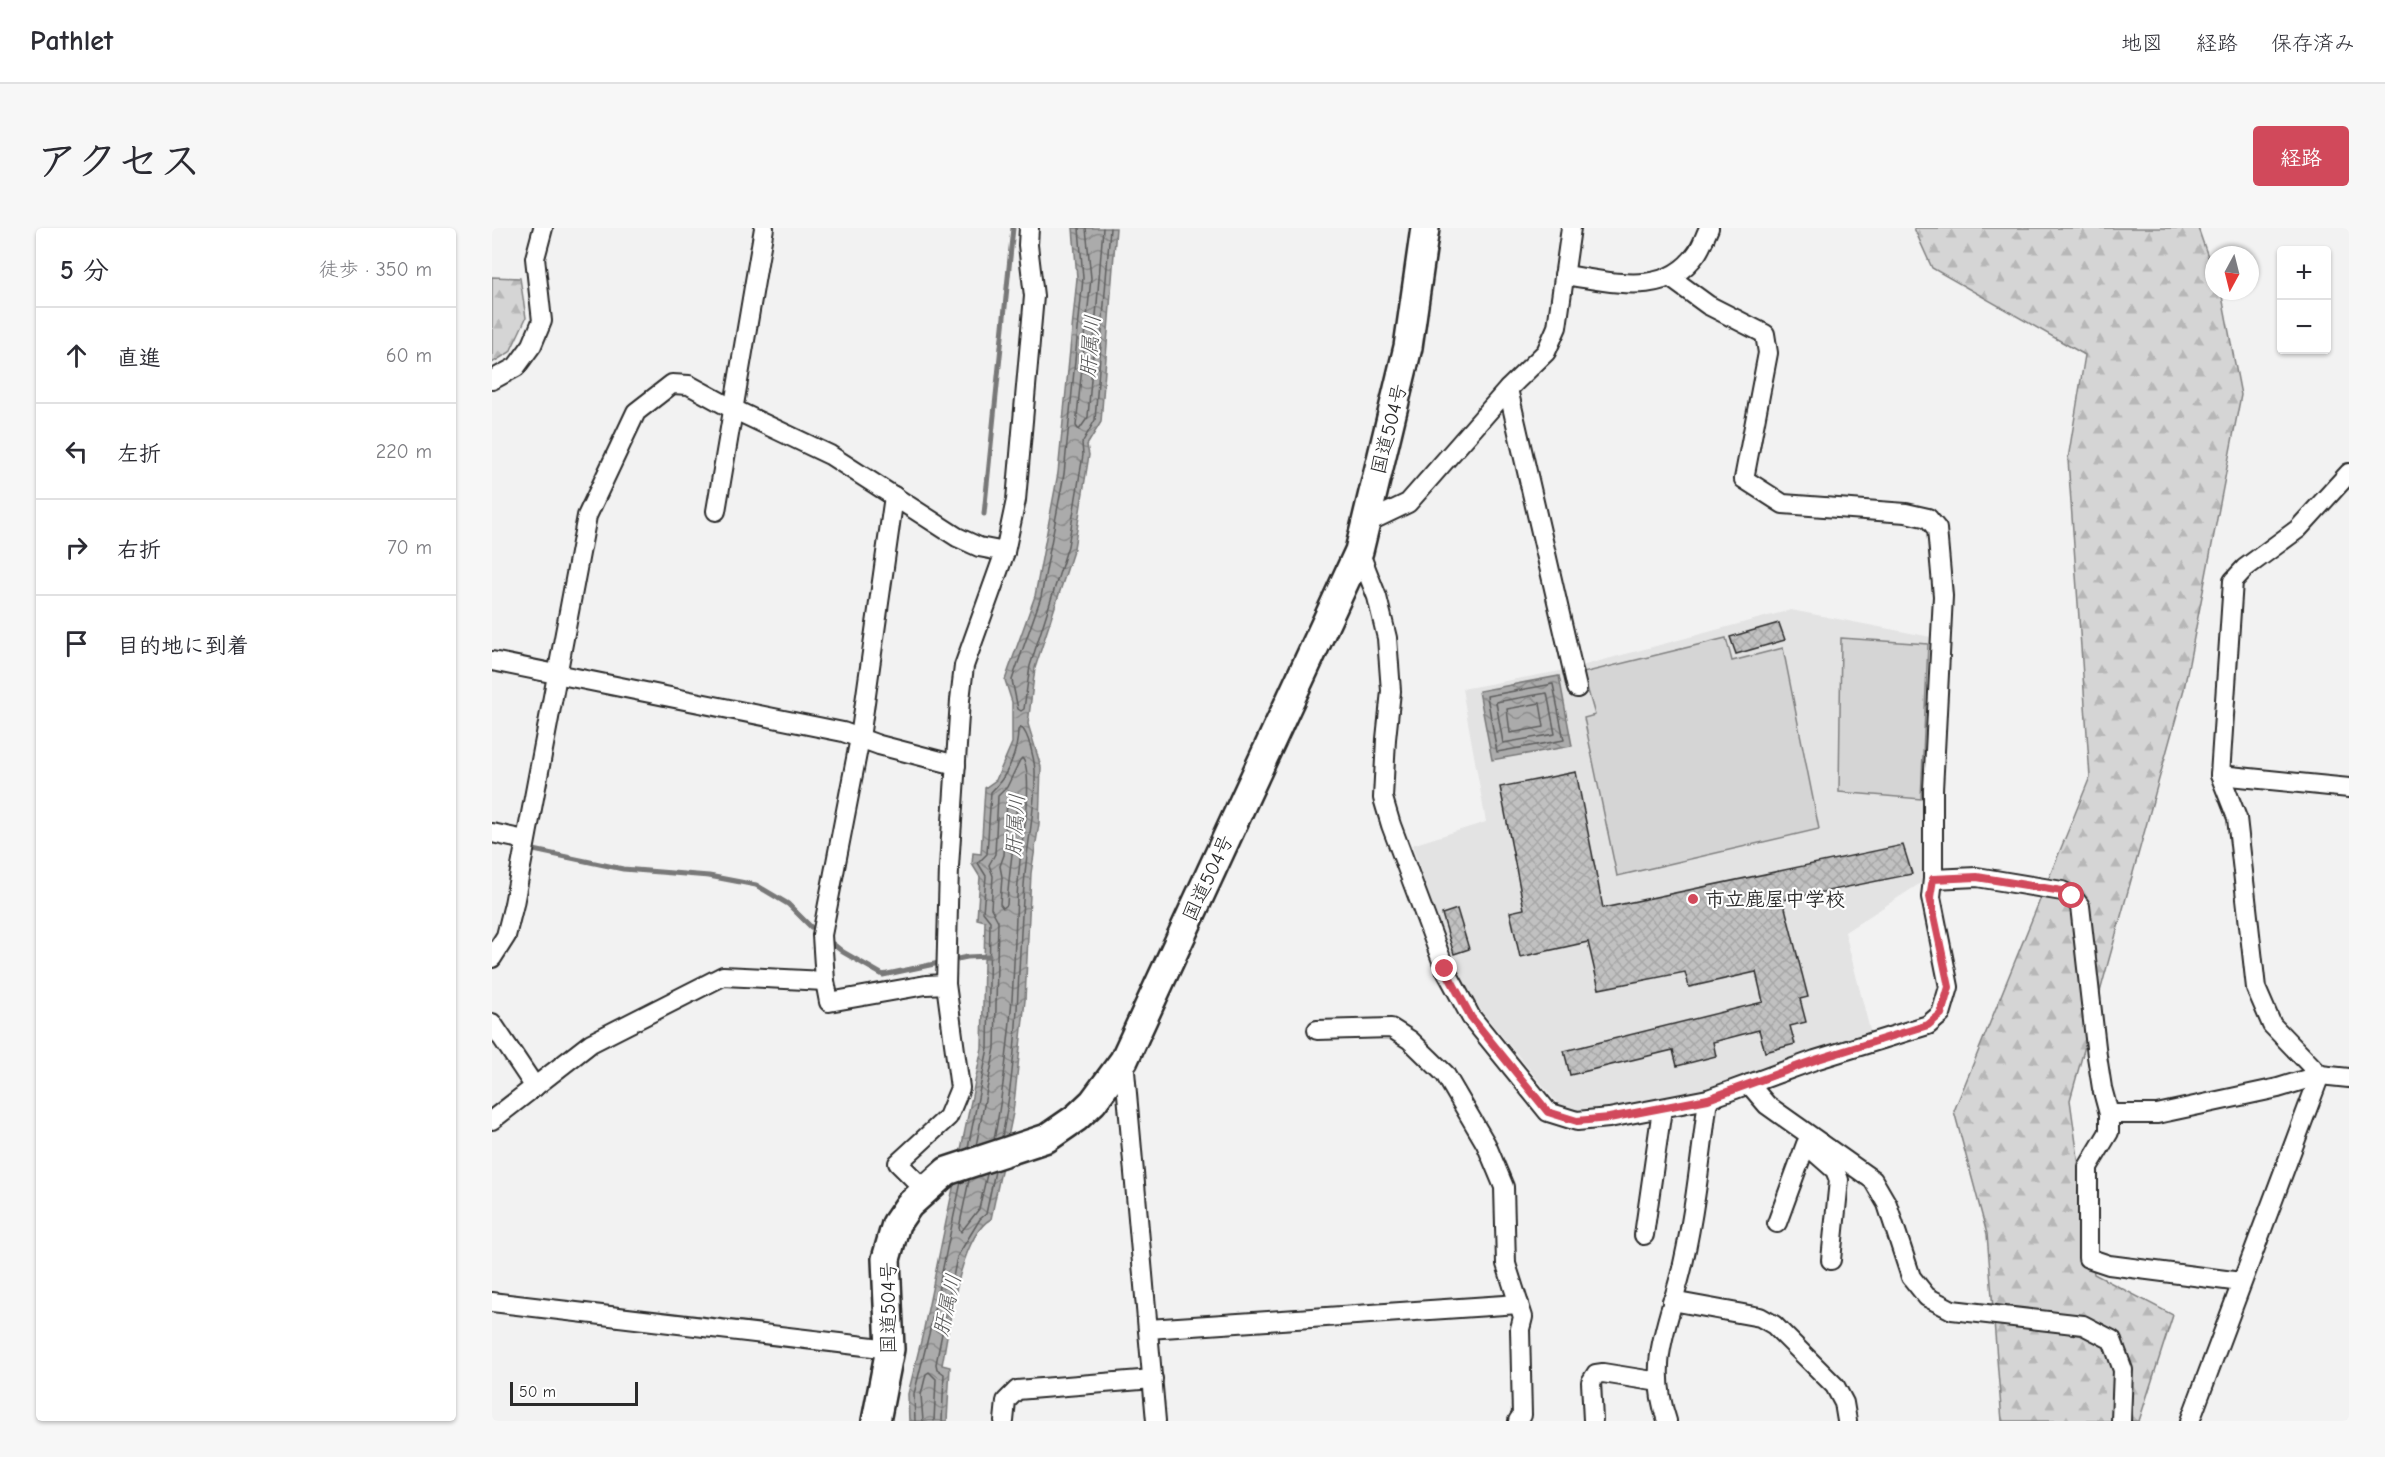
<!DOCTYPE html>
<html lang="ja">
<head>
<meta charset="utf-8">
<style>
	:root { --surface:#fff; --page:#f7f7f7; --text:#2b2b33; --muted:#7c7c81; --line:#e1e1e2; --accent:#d1495b }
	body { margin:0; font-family:"Comic Neue","Klee One",sans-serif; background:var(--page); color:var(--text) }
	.controls { position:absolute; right:18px; top:18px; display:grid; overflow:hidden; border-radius:6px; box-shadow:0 2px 4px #0004 }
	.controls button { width:54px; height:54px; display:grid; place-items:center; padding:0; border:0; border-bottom:2px solid var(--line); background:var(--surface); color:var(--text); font:30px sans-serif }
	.compass { position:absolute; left:1713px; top:18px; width:54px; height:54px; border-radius:50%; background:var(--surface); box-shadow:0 2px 4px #0004; rotate:187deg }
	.scale { position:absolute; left:18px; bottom:15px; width:128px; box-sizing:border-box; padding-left:6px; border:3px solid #2b2b2b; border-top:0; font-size:16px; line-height:21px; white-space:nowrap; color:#2b2b2b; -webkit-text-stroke:4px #fff; paint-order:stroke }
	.stop { position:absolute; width:18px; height:18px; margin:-14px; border:4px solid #d1495b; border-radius:50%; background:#fff }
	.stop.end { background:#d1495b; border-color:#fff; box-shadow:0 2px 6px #0008 }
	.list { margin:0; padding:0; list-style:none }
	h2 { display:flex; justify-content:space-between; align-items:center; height:78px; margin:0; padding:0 24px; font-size:26px }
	h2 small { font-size:20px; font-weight:400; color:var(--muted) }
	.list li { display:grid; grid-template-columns:39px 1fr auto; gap:18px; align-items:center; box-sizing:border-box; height:96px; padding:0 24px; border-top:2px solid var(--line) }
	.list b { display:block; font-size:22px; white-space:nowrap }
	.list em { font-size:20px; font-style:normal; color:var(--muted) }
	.icon { flex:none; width:33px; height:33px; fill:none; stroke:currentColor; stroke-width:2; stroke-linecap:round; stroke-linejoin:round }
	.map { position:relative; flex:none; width:1857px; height:1193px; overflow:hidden; border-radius:6px }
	header { display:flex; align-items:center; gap:36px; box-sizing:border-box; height:84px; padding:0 30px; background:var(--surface); border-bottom:2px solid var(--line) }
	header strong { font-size:28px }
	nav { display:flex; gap:33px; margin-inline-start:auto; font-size:21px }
	.intro { display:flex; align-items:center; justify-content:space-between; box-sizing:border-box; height:144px; padding:0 36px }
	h1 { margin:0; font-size:42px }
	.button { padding:15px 27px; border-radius:6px; background:var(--accent); color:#fff; font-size:21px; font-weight:700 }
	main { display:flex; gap:36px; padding:0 36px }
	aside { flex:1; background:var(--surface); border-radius:6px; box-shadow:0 2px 4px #0004 }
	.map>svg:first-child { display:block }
	.built { fill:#e3e3e3 }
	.forest { fill:url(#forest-firs); stroke:#808080; stroke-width:1.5 }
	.park { fill:#d5d5d5; stroke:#808080; stroke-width:1.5 }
	.water { fill:url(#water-waves); stroke:#787878; stroke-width:1.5 }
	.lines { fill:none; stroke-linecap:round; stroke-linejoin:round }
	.shore { stroke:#5e5e5e; stroke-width:1.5 }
	.stream { stroke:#787878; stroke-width:5 }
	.building { fill:url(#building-cross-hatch); stroke:#2b2b2b; stroke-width:1.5 }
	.minor-casing { stroke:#2b2b2b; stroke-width:22 }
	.highway-casing { stroke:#2b2b2b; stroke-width:32 }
	.minor { stroke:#fff; stroke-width:18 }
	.highway { stroke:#fff; stroke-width:27 }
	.route { stroke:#d1495b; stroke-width:8 }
	.poi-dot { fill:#d1495b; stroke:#fff; stroke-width:2 }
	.labels { text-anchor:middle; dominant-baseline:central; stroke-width:4.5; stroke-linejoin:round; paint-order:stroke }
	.street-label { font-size:20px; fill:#2b2b2b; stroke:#fff }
	.poi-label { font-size:20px; font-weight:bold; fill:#2b2b2b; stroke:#fff; text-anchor:start }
	.water-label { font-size:21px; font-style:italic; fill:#585858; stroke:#fff }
</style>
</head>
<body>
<header>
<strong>Pathlet</strong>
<nav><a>地図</a><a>経路</a><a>保存済み</a></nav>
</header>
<div class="intro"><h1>アクセス</h1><a class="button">経路</a></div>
<main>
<aside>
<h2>5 分<small>徒歩 · 350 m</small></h2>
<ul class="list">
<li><svg class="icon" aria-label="ahead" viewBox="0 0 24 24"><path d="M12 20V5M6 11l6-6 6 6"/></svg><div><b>直進</b></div><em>60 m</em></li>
<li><svg class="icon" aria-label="left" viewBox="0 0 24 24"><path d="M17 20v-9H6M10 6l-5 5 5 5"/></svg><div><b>左折</b></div><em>220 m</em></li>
<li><svg class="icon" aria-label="right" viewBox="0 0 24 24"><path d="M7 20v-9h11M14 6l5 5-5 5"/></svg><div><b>右折</b></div><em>70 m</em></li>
<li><svg class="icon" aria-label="arrive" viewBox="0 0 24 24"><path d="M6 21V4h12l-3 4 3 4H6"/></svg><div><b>目的地に到着</b></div></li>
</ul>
</aside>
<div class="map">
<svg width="1857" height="1193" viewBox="0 0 1857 1193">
	<defs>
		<pattern id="forest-firs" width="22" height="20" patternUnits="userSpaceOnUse" patternTransform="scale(1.5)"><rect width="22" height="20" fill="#d5d5d5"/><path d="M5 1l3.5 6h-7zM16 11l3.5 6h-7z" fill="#b7b7b7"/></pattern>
		<pattern id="water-waves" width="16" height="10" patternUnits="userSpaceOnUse" patternTransform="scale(1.5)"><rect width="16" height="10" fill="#ababab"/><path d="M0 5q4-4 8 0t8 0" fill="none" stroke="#8b8b8b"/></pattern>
		<pattern id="building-cross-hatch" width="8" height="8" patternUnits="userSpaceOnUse" patternTransform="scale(1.5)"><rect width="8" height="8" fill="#c1c1c1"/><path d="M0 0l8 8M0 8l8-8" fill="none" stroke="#a6a6a6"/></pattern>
	</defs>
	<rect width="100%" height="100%" fill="#f2f2f2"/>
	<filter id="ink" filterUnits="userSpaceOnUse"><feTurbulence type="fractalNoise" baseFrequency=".0167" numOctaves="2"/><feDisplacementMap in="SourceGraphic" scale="12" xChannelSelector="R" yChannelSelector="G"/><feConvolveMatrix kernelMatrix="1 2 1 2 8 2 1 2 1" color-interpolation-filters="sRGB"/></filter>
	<g filter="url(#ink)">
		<path class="built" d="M1299 382 1439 409 1435 651 1353 704 1379 806 1210 865 1105 886 1070 881 986 779 962 743 920 617 994 594 970 461 1074 442Z"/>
		<g class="forest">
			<path d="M1422 0H1706L1722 46V63H1728L1730 68 1749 167 1692 461 1578 872 1602 1046 1681 1087 1647 1193H1510L1495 1006 1462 883 1598 549 1576 231 1593 127 1440 40Z"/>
			<path d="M0 49 28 50 34 90 18 124 0 135Z"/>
		</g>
		<g class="park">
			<path d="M1234 410 1240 433 1291 420 1327 601 1125 648 1092 490 1103 487 1091 445Z"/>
			<path d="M1349 410 1436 416 1429 571 1347 564Z"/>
		</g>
		<g class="water">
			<path d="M581 0H624L609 194 595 217 597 227 582 320 543 440 536 496 549 539 547 596 539 645 533 772 521 885 499 991C467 1008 457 1102 450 1137L458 1139 455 1193H417L416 1166 431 1105 490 820 493 693 485 691 488 649 480 636 481 625 489 626 493 560 504 552 520 515V474L513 452 543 368 566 245 585 50Z"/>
			<path d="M1067 448 1080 518 1000 532 987 463Z"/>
		</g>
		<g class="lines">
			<g class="shore">
				<path d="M587 0 591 50 572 246 549 369 520 452 526 481 529 483 532 481 538 438 576 318 591 227 590 215 603 192 618 0"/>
				<path d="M594 0 599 50 584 198 587 202 596 189 611 0"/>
				<path d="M1061 456 1072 512 1005 524 995 468Z"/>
				<path d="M1055 465 1063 506 1011 515 1004 474Z"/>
				<path d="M1048 475 1052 499 1018 505 1015 481Z"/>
				<path d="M523 566 525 569C524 605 517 641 515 677L511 680 508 676 510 649 508 638 512 627 515 573Z"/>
				<path d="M484 918 503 820 506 693 499 680 501 648 497 637 503 626 506 568 515 559 528 532 530 530C539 539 535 588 532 602 523 658 524 714 520 771 516 818 511 866 502 912"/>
				<path d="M476 920 496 820 498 693 491 684 494 648 486 635 495 626 499 564C515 549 526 524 526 502L529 499C537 506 542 531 543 542 544 577 536 611 533 646 525 734 528 822 510 909"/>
				<path d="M477 952 467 1000 469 1004 487 981 495 946"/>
				<path d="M423 1193 422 1166 437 1106 469 954"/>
				<path d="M431 1193 429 1167 434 1146 437 1144 444 1151 442 1193"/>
				<path d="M450 1193 452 1146 445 1141 444 1136 465 1029 488 991 494 986 503 943"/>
			</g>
			<g class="stream">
				<path d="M492 286 521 0"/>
				<path d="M37 621 131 641 217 648 264 657 296 676 319 699"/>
				<path d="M341 716 351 724 391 747 475 729 497 728"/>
			</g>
		</g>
		<g class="building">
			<path d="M1287 395 1293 412 1244 426 1238 409Z"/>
			<path d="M1084 544 1111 680 1411 617 1420 646 1291 672 1316 769 1308 771 1314 794 1298 798 1303 816 1273 824 1267 802 1221 814 1224 828 1185 838 1181 822 1078 847 1072 823 1271 774 1264 744 1197 759 1193 744 1107 761 1096 714 1028 729 1018 684 1032 681 1008 559Z"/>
			<path d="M965 681 977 721 962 726 950 686Z"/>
		</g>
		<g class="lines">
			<defs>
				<g id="minor">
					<path d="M1072 47C1119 53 1173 71 1205 25 1210 18 1213 8 1217 0"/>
					<path d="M0 152 24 139 40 117 50 93 43 30 51 0"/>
					<path d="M1016 161 1085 460"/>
					<path d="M402 268 368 510 330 707 333 753 337 774 434 757 454 756"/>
					<path d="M224 283 272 0"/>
					<path d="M874 295 916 275 1016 161 1054 124 1065 99 1079 0"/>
					<path d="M867 323 885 369 895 410 899 463 894 511 891 570 899 597 953 741 979 789 1056 884 1085 893 1117 890 1216 871 1323 832 1436 797 1449 786 1457 759 1439 669 1441 651V562L1451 368 1445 301 1436 290 1414 285 1291 276 1252 251 1276 125 1273 106 1216 77 1179 50"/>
					<path d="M0 433 351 504 387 517 464 537"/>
					<path d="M1728 547 1857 560"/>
					<path d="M0 605 33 612"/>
					<path d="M1441 651 1485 649 1570 663 1580 668 1588 678 1605 828 1610 860 1617 886V904L1596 939V1030L1617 1037 1749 1054"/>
					<path d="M0 730 14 708 22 676 95 288 144 184 180 156 197 157 241 181 338 227 465 309 487 319 513 324"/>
					<path d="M0 795 43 859"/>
					<path d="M825 802 899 800 918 812 953 846 994 916 1012 959 1014 1036 1031 1089 1028 1101 1030 1187 1026 1193"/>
					<path d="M632 832 664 1193"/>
					<path d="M1828 847 1780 797 1764 760 1745 590 1728 547 1741 353 1753 340 1806 301 1857 245"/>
					<path d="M1257 856 1275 877 1381 952 1395 976 1419 1049 1435 1069 1460 1082 1591 1097 1620 1112 1631 1142 1629 1193"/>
					<path d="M1617 886H1665L1786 860 1828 847 1857 850"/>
					<path d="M0 892 99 815 231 748 333 753"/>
					<path d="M1318 920 1343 942 1347 952 1339 1032"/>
					<path d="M433 962 406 935 456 889 468 860 454 756 457 639 468 472 472 438 513 324 524 272 542 68 536 17 537 0"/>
					<path d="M1285 995 1314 916"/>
					<path d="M1152 1007 1170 881"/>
					<path d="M1180 1073 1268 1089 1282 1097 1343 1158 1352 1175 1355 1193"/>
					<path d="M0 1074 398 1121"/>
					<path d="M656 1101 1027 1076"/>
					<path d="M1101 1192 1099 1154 1104 1146 1111 1145 1167 1154"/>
					<path d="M512 1193 514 1173 525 1162 661 1151"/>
					<path d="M1175 1193C1154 1131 1178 1094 1191 1036 1203 982 1209 926 1216 871"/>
					<path d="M1698 1193 1828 847"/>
				</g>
				<path id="highway" d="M384 1193 398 1121 394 1031 404 996 417 977 455 943 555 910 584 890 601 874 632 832 867 323 916 119 933 0"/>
			</defs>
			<use href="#minor" class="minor-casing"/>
			<use href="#highway" class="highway-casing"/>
			<use href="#minor" class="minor"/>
			<use href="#highway" class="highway"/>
		</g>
	</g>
	<g class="lines" filter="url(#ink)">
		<path class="route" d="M953 741 979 789 1056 884 1085 893 1117 890 1216 871 1323 832 1436 797 1449 786 1457 759 1438 669 1441 651 1485 649 1570 663 1580 668"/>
	</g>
	<circle class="poi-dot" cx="1201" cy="671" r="6"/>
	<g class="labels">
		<g class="street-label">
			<text transform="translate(897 201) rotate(-76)">国道504号</text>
			<text transform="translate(716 650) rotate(-65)">国道504号</text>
			<text transform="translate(396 1080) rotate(-90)">国道504号</text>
		</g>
		<g class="poi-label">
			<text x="1213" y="671">市立鹿屋中学校</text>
		</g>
		<g class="water-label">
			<text transform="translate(598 118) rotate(-85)">肝属川</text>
			<text transform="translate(523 597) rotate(-86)">肝属川</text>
			<text transform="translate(455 1077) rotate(-77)">肝属川</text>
		</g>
	</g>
</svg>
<div class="controls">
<button>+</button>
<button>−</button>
</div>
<svg class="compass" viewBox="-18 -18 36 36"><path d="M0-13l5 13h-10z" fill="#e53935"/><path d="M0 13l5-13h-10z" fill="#7c7c81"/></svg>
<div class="scale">50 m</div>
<div class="stop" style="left:1580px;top:668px"></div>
<div class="stop end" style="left:953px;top:741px"></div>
</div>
</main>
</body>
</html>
